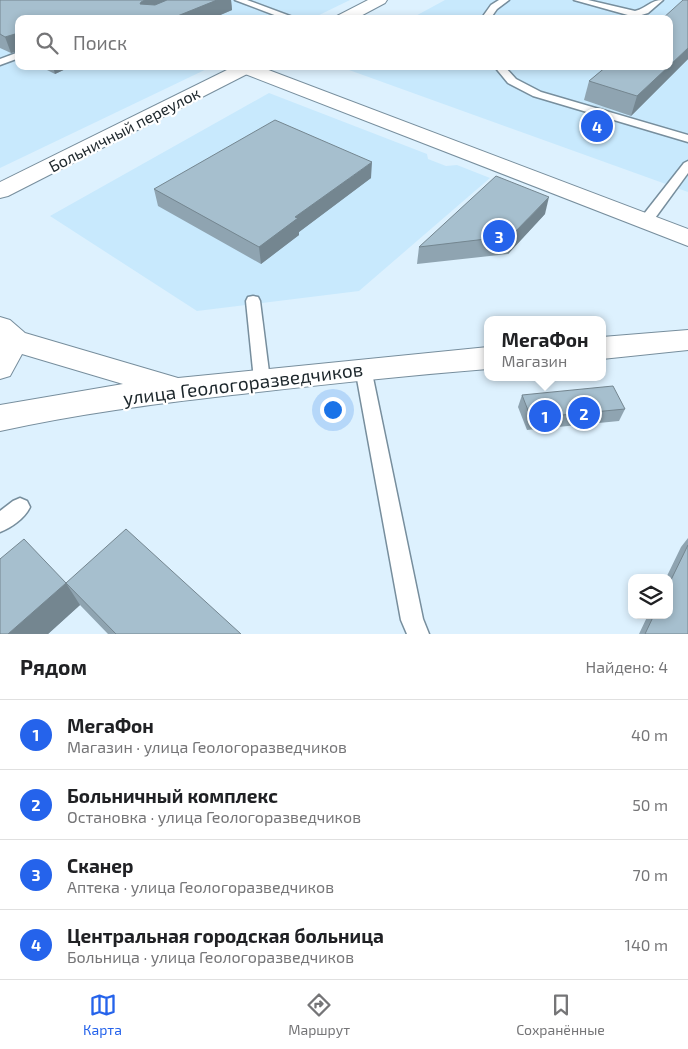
<!DOCTYPE html>
<html lang="ru">
<head>
<meta charset="utf-8">
<style>
	:root { --surface:#fff; --page:#f6f6f6; --text:#202124; --muted:#757577; --line:#e0e0e0; --accent:#2563eb }
	body { margin:0; font-family:"Exo 2",sans-serif; background:var(--page); color:var(--text) }
	.controls { position:absolute; right:15px; bottom:15px; display:grid; overflow:hidden; border-radius:10px; box-shadow:0 2px 8px #0003 }
	.controls button { width:45px; height:45px; display:grid; place-items:center; padding:0; border:0; border-bottom:1px solid var(--line); background:var(--surface); color:var(--text); font:25px sans-serif }
	.you { position:absolute; left:332px; top:409px; width:18px; height:18px; margin:-12px; border:4px solid #fff; border-radius:50%; background:#1a73e8; box-shadow:0 0 0 8px #1a73e833 }
	.badge { display:grid; place-items:center; width:32px; height:32px; border-radius:50%; background:var(--accent); color:#fff; font-size:16px; font-weight:700 }
	.pin { position:absolute; translate:-50% -50%; border:2px solid #fff; box-shadow:0 1px 5px #0006 }
	.popup { position:absolute; left:484px; top:316px; width:122px; height:65px; box-sizing:border-box; display:grid; place-content:center; border-radius:10px; background:var(--surface); filter:drop-shadow(0 1px 4px #0005); font-size:16px; white-space:nowrap; color:var(--muted) }
	.popup b { font-size:19px; color:var(--text) }
	.popup::after { content:''; position:absolute; left:50%; top:100%; margin-left:-10px; border:10px solid transparent; border-top-color:var(--surface) }
	.list { margin:0; padding:0; list-style:none }
	h2 { display:flex; justify-content:space-between; align-items:center; height:65px; margin:0; padding:0 20px; font-size:21px }
	h2 small { font-size:16px; font-weight:400; color:var(--muted) }
	.list li { display:grid; grid-template-columns:32px 1fr auto; gap:15px; align-items:center; box-sizing:border-box; height:70px; padding:0 20px; border-top:1px solid var(--line) }
	.list b { display:block; font-size:19px; white-space:nowrap }
	.list p { margin:0; font-size:16px; white-space:nowrap; color:var(--muted) }
	.list em { font-size:16px; font-style:normal; color:var(--muted) }
	.icon { flex:none; width:28px; height:28px; fill:none; stroke:currentColor; stroke-width:2; stroke-linecap:round; stroke-linejoin:round }
	.map { position:relative; flex:none; width:688px; height:634px; overflow:hidden }
	.search { position:absolute; background:var(--surface); box-shadow:0 2px 8px #0003; left:15px; right:15px; top:15px; height:55px; display:flex; align-items:center; gap:12px; box-sizing:border-box; padding:0 18px; border-radius:10px; color:var(--muted); font-size:19px }
	.sheet { height:345px; background:var(--surface) }
	nav { display:flex; justify-content:space-around; align-items:center; box-sizing:border-box; height:70px; border-top:1px solid var(--line); background:var(--surface); font-size:14px; color:var(--muted) }
	nav a { display:grid; justify-items:center; gap:2px }
	nav .on { color:var(--accent) }
	.map>svg:first-child { display:block }
	.built { fill:#c8e9fd }
	.lines { fill:none; stroke-linecap:round; stroke-linejoin:round }
	.lane-casing { stroke:#778e9d; stroke-width:3 }
	.street-casing { stroke:#778e9d; stroke-width:2 }
	.secondary-casing { stroke:#778e9d; stroke-width:2 }
	.lane { fill:#fff; fill-rule:evenodd }
	.street { fill:#fff; fill-rule:evenodd }
	.secondary { fill:#fff; fill-rule:evenodd }
	.wall { fill:#8fa4b1 }
	.shaded-wall { fill:#748690 }
	.building { fill:#a6bfce; stroke:#748690 }
	.labels { text-anchor:middle; dominant-baseline:central; stroke-width:4.5; stroke-linejoin:round; paint-order:stroke }
	.far-street-label { font-size:16px; fill:#1c262b; stroke:#fff }
	.street-label { font-size:19px; fill:#1c262b; stroke:#fff }
</style>
</head>
<body>
<div class="map">
<svg width="688" height="634" viewBox="0 0 688 634">
	<rect width="100%" height="100%" fill="#ddf1fe"/>
	<g class="built">
		<path d="M0 0H350L311 19H19V66H213L0 168Z"/>
		<path d="M445 0H688V192L338 66H669V19H410Z"/>
		<path d="M269 93 427 154 428 159 446 166 457 165 490 178 359 291 197 311 50 216Z"/>
	</g>
	<g class="lines">
		<defs>
			<g id="lane">
				<path d="M235 0H247L298 19H285Z"/>
				<path d="M499 0H509L497 9 490 19H481L491 5Z"/>
				<path d="M574 0H588L635 11C647 8 650 0 663 0L648 13 635 17Z"/>
				<path d="M19 52V58L0 65V59Z"/>
				<path d="M494 66H504L516 79 541 92 688 135V142L533 96 508 83Z"/>
				<path d="M688 161V173L650 225H640L639 222 640 219 684 163Z"/>
				<path d="M253 296 258 297 260 301 270 380 268 384 262 386 256 384 254 380 246 301 248 297Z"/>
				<path d="M363 362 369 364 371 368 423 619 429 634H407L401 620 355 368 357 364Z"/>
				<path d="M20 498 27 501 30 507C25 518 11 528 0 532V511L13 501Z"/>
			</g>
			<path id="street" d="M238 66H258L688 229V246L240 72 237 68Z"/>
			<g id="secondary">
				<path d="M368 0H387L385 3 355 19H335L337 16Z"/>
				<path d="M235 66H258L255 70 8 196 0 198V182Z"/>
				<path d="M0 317 10 320 25 333 178 378 488 347V369C402 376 317 385 232 395 154 404 77 414 0 431V405L123 384 22 354 10 376 0 379Z"/>
				<path d="M688 330V350L602 359V337Z"/>
			</g>
		</defs>
		<use href="#lane" class="lane-casing"/>
		<use href="#street" class="street-casing"/>
		<use href="#secondary" class="secondary-casing"/>
		<use href="#lane" class="lane"/>
		<use href="#street" class="street"/>
		<use href="#secondary" class="secondary"/>
	</g>
	<g class="wall">
		<path d="M0 0H231L232 10 211 19H19V52V51L11 53 0 48Z"/>
		<path d="M688 0V59L631 116 584 100 589 81Z"/>
		<path d="M39 66H72L55 74Z"/>
		<path d="M371 178 299 232V235L261 264 158 206 154 189Z"/>
		<path d="M545 214 508 254 417 264 419 247Z"/>
		<path d="M522 395 625 409 619 421 527 430 518 407Z"/>
		<path d="M688 538V634H639L648 615H669V578H666L681 547Z"/>
		<path d="M66 583 241 634H108L80 605 48 634H0Z"/>
	</g>
	<g class="shaded-wall">
		<path d="M145 0H184L144 19 140 4 141 2Z"/>
		<path d="M215 0H231L232 10 211 19H170Z"/>
		<path d="M15 34V41L19 51 11 53 5 37Z"/>
		<path d="M688 48V59L631 116 637 96Z"/>
		<path d="M53 66H72L55 74Z"/>
		<path d="M372 162 371 178 299 232V235L261 264 259 247 295 217Z"/>
		<path d="M549 197 545 214 508 254 511 236Z"/>
		<path d="M66 583 80 605 48 634H8Z"/>
	</g>
	<g class="building">
		<path d="M0 0H145L141 2 140 4 155 5 167 0H217L170 19H19V43L15 41V34L5 37 0 34Z"/>
		<path d="M683 0H688V48L669 66V19H662Z"/>
		<path d="M607 66H669L637 96 589 81Z"/>
		<path d="M275 120 372 162 295 217 298 218 259 247 154 189Z"/>
		<path d="M496 176 549 197 511 236 419 247Z"/>
		<path d="M613 386 625 409 531 418 522 395Z"/>
		<path d="M126 529 241 634H116L66 583Z"/>
		<path d="M24 539 66 583 8 634H0V559Z"/>
		<path d="M688 545V634H645L654 615H669V584Z"/>
	</g>
	<g class="labels">
		<g class="far-street-label">
			<text transform="translate(124 129) rotate(-27)">Больничный переулок</text>
		</g>
		<g class="street-label">
			<text transform="translate(243 383) rotate(-7)">улица Геологоразведчиков</text>
		</g>
	</g>
</svg>
<div class="controls">
<button><svg class="icon" aria-label="layers" viewBox="0 0 24 24"><path d="M12 4l9 5-9 5-9-5zM3 14l9 5 9-5"/></svg></button>
</div>
<div class="you"></div>
<div class="pin badge" style="left:545px;top:416px">1</div>
<div class="popup"><b>МегаФон</b>Магазин</div>
<div class="pin badge" style="left:584px;top:413px">2</div>
<div class="pin badge" style="left:499px;top:236px">3</div>
<div class="pin badge" style="left:597px;top:126px">4</div>
<div class="search"><svg class="icon" aria-label="search" viewBox="0 0 24 24"><circle cx="10" cy="10" r="6"/><path d="M15 15l6 6"/></svg>Поиск</div>
</div>
<section class="sheet">
<h2>Рядом<small>Найдено: 4</small></h2>
<ul class="list">
<li><span class="badge">1</span><div><b>МегаФон</b><p>Магазин · улица Геологоразведчиков</p></div><em>40 m</em></li>
<li><span class="badge">2</span><div><b>Больничный комплекс</b><p>Остановка · улица Геологоразведчиков</p></div><em>50 m</em></li>
<li><span class="badge">3</span><div><b>Сканер</b><p>Аптека · улица Геологоразведчиков</p></div><em>70 m</em></li>
<li><span class="badge">4</span><div><b>Центральная городская больница</b><p>Больница · улица Геологоразведчиков</p></div><em>140 m</em></li>
</ul>
</section>
<nav>
<a class="on"><svg class="icon" aria-label="map" viewBox="0 0 24 24"><path d="M3 6l6-2 6 2 6-2v14l-6 2-6-2-6 2zM9 4v14M15 6v14"/></svg>Карта</a>
<a><svg class="icon" aria-label="directions" viewBox="0 0 24 24"><path d="M12 3l9 9-9 9-9-9zM9 14v-3h6M13 9l2 2-2 2"/></svg>Маршрут</a>
<a><svg class="icon" aria-label="saved" viewBox="0 0 24 24"><path d="M7 4h10v16l-5-4-5 4z"/></svg>Сохранённые</a>
</nav>
</body>
</html>
